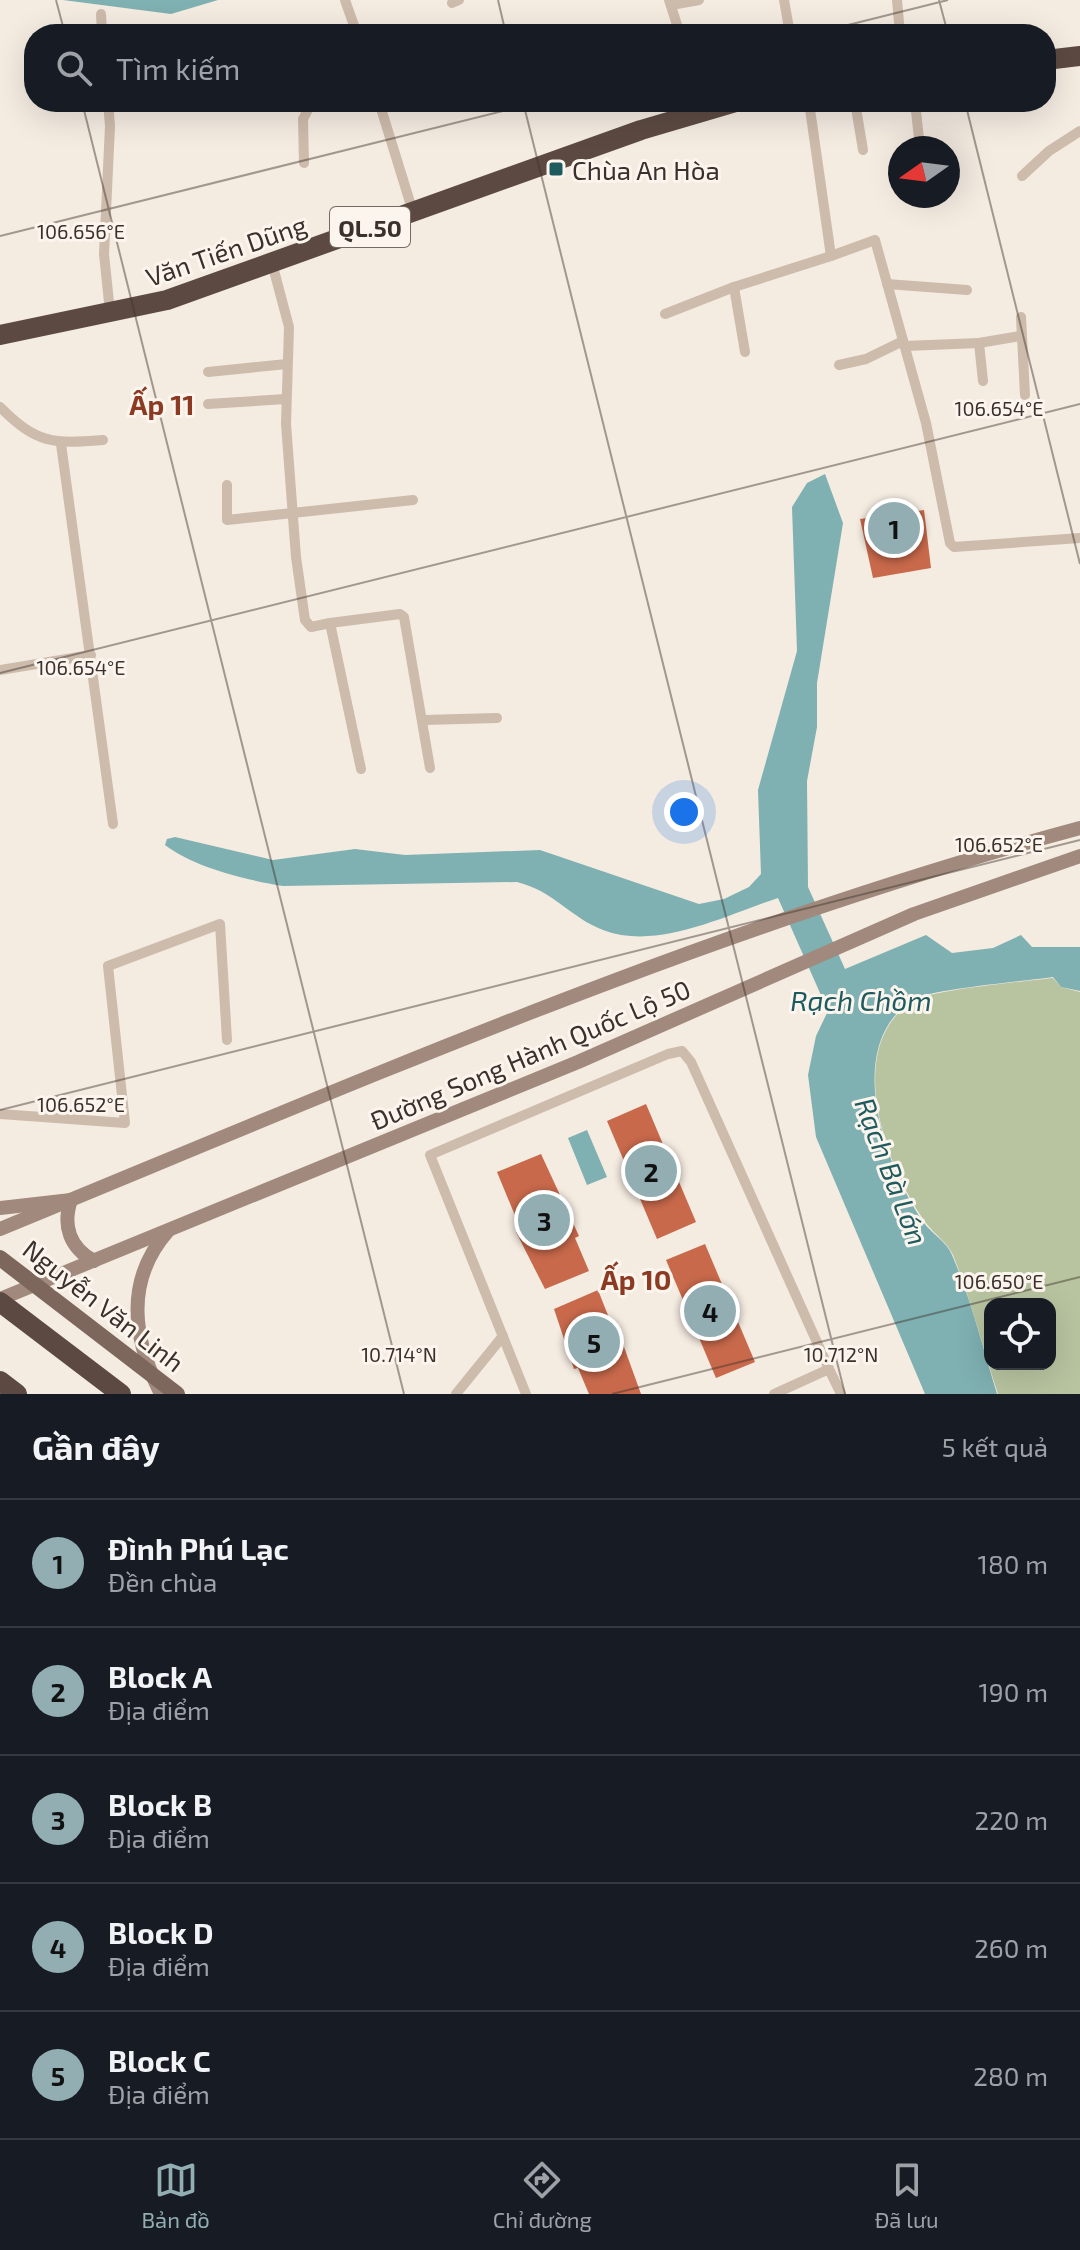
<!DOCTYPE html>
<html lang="vi">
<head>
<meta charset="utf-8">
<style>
	:root { --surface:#171b24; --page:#20242c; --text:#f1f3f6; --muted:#9ea1a6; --line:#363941; --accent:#92aeb2 }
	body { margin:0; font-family:"Exo 2",sans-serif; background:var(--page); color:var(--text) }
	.controls { position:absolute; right:24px; bottom:24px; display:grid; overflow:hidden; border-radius:16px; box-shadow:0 8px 32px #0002 }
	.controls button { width:72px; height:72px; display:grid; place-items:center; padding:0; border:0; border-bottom:2px solid var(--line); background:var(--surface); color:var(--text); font:40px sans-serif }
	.compass { position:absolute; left:888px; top:136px; width:72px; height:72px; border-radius:50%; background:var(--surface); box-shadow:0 8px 32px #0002; rotate:256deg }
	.you { position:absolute; left:684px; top:812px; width:28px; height:28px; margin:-20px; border:6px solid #fff; border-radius:50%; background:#1a73e8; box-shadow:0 0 0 12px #1a73e833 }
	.badge { display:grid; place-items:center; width:52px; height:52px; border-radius:50%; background:var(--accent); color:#111; font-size:26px; font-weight:700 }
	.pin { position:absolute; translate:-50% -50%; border:4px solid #fff; box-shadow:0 2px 8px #0006 }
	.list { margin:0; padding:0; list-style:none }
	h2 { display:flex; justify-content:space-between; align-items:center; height:104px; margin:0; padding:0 32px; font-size:34px }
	h2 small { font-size:26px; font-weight:400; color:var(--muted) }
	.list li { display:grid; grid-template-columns:52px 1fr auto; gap:24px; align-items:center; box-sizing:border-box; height:128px; padding:0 32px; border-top:2px solid var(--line) }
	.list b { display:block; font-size:30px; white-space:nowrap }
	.list p { margin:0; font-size:26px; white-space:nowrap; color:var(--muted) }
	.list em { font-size:26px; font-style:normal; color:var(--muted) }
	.icon { flex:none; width:44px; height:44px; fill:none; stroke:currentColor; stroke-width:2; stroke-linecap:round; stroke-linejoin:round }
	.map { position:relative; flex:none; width:1080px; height:1394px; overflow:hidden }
	.search { position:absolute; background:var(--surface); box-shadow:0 8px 32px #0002; left:24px; right:24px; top:24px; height:88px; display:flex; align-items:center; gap:20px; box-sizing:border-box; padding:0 28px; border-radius:32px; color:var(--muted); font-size:30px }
	.sheet { height:744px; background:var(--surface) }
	nav { display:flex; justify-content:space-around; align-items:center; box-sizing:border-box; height:112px; border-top:2px solid var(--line); background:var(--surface); font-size:22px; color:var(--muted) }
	nav a { display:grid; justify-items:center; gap:4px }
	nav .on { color:var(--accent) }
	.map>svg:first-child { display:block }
	.green { fill:#b8c4a0; fill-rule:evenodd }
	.water { fill:#7fb0b2 }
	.building { fill:#c8694b }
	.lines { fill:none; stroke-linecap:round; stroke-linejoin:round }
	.street { stroke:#cdbbac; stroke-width:10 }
	.secondary { stroke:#a18a7d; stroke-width:14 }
	.primary { stroke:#7d675c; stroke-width:16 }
	.highway { stroke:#5c4a42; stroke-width:20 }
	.ticks { fill:none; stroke:#3b302b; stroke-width:2; stroke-opacity:0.45 }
	.poi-dot { fill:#1f5a5e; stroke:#fbf5ee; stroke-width:3 }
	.labels { text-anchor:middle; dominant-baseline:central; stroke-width:6; stroke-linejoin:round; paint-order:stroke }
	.shield { fill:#fbf5ee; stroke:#756b66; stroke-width:2 }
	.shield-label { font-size:24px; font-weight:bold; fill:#3b302b }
	.poi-label { font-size:26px; fill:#3b302b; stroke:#fbf5ee; text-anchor:start }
	.street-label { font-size:26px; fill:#3b302b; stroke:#fbf5ee }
	.neighbourhood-label { font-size:28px; font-weight:bold; fill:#8c3b22; stroke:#fbf5ee }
	.water-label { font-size:28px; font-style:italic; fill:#1f5a5e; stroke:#fbf5ee }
	.ticks-label { font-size:20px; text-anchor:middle; fill:#3b302b; stroke:#fbf5ee; stroke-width:6; stroke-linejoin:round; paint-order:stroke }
</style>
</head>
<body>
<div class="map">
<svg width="1080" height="1394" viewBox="0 0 1080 1394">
	<rect width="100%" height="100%" fill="#f4ebe1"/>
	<path class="green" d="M1053 978 1061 987 1080 992V1394H998C983 1348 971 1300 953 1255 948 1243 934 1234 926 1223 885 1167 841 1044 915 1000 932 990 1027 981 1053 978ZM990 1304H1050V1364H990Z"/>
	<g class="water">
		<path d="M63 0H218L171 14Z"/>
		<path d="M825 474 843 523 817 683V727L807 781 808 887 845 969 926 935 952 953 993 948 1021 935 1032 947H1080V991L1061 987 1053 977C1027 981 932 989 915 999 840 1043 885 1167 924 1223 932 1234 947 1242 952 1255 971 1299 983 1348 997 1394H925L816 1137 808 1075 816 1036 828 1011 778 898C726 915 658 951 603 930 571 918 554 891 517 882L283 886C247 880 195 868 165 845L167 839 175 837 273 860 355 849 405 855 540 850 699 904 724 899 749 887 761 874 758 790 797 651 792 507 807 483Z"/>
		<path d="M587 1130 607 1177 587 1185 568 1138Z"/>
	</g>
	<g class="building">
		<path d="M924 510 931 568 873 578 860 519Z"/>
		<path d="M646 1104 696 1222 657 1239 607 1121Z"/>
		<path d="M541 1154 579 1236 575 1238 589 1271 545 1289 516 1232 521 1230 497 1172Z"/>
		<path d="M705 1244 755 1362 716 1378 666 1260Z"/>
		<path d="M598 1290 611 1323 615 1322 641 1394H589L578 1368 574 1369 554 1309Z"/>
	</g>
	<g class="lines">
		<g class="street">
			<path d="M345 0 357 34"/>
			<path d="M669 0 680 34"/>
			<path d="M784 0 790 34"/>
			<path d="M897 0 900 34"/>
			<path d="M452 3 459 0"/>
			<path d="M671 5 699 0"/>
			<path d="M101 14 102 34"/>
			<path d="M108 102 110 126 104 254 110 312"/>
			<path d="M379 102 413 212"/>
			<path d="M809 102 831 256 875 240 926 423 950 543 954 547 1080 538"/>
			<path d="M855 102 863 150"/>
			<path d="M915 102 920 148"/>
			<path d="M304 163 303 119 310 106 325 102"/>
			<path d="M1022 176 1049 151 1080 131"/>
			<path d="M272 263 289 327 286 424 296 557 305 620 311 627 330 623 361 769"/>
			<path d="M887 284 967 290"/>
			<path d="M665 314 734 287"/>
			<path d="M1021 317 1025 395"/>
			<path d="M979 343 1020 336"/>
			<path d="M905 346 979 343 983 381"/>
			<path d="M745 352 734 287 831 256"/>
			<path d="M839 365 866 359 903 341"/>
			<path d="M208 372 287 364"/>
			<path d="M208 404 286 399"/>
			<path d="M0 407C37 444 53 444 103 440"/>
			<path d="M61 444 113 824"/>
			<path d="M227 485V520L413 500"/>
			<path d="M330 623 400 614 404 617 430 768"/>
			<path d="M0 670 91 655"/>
			<path d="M424 720 497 718"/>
			<path d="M0 1114 125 1123 108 966 220 924 227 1040"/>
			<path d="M829 1369 841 1394"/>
			<path d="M456 1394 503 1336"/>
			<path d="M526 1394 430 1155 668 1054 682 1051 691 1062 829 1369 774 1394"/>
		</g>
		<g class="secondary">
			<path d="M0 1208 71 1200C62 1226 70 1248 94 1261"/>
			<path d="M0 1229C356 1083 708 928 1080 828"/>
			<path d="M0 1299 578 1062 914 914 1080 856"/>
			<path d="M161 1394C133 1339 124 1281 168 1231"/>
		</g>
		<path class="primary" d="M0 1258 177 1394"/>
		<g class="highway">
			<path d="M1046 60 1080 56"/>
			<path d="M0 335 167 300 641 130 736 102"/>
			<path d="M0 1302 121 1394"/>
			<path d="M0 1381 17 1394"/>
		</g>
	</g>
	<path class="ticks" d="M56 0 65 34M498 0 506 34M939 0 948 34M812 34 948 0M82 102 404 1394M523 102 845 1394M965 102 1080 564M0 236 539 102M0 673 1080 404M0 1110 1080 840M612 1394 1080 1277"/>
	<rect class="poi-dot" x="548" y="161" width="16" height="16" rx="4"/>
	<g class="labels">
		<rect class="shield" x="330" y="207" width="80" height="40" rx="6"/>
		<g class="shield-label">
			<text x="370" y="227">QL.50</text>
		</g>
		<g class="poi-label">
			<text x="572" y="169">Chùa An Hòa</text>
		</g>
		<g class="street-label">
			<text transform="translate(226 250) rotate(-19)">Văn Tiến Dũng</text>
			<text transform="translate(530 1054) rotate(-23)">Đường Song Hành Quốc Lộ 50</text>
			<text transform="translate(104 1305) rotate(38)">Nguyễn Văn Linh</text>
		</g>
		<g class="neighbourhood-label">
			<text x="162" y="404">Ấp 11</text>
			<text x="636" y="1279">Ấp 10</text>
		</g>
		<g class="water-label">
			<text x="861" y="1000">Rạch Chồm</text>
			<text transform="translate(892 1171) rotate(69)">Rạch Bà Lớn</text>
		</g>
	</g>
	<g class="ticks-label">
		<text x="81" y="239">106.656°E</text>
		<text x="999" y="416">106.654°E</text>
		<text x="81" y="675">106.654°E</text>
		<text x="999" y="852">106.652°E</text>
		<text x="81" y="1112">106.652°E</text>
		<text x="999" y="1289">106.650°E</text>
		<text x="399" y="1362">10.714°N</text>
		<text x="841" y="1362">10.712°N</text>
	</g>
</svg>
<div class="controls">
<button><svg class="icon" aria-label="locate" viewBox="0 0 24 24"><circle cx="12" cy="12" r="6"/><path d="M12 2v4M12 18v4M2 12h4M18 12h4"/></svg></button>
</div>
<svg class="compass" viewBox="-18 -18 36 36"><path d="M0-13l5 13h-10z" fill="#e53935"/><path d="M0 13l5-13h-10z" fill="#9ea1a6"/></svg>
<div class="you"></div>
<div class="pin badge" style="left:894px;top:528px">1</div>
<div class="pin badge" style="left:651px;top:1171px">2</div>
<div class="pin badge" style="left:544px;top:1220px">3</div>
<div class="pin badge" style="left:710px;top:1311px">4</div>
<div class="pin badge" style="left:594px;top:1342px">5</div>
<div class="search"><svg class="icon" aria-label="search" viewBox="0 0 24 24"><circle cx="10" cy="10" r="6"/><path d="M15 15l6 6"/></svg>Tìm kiếm</div>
</div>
<section class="sheet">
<h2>Gần đây<small>5 kết quả</small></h2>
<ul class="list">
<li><span class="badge">1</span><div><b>Đình Phú Lạc</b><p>Đền chùa</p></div><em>180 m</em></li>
<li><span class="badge">2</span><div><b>Block A</b><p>Địa điểm</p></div><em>190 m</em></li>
<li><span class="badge">3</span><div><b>Block B</b><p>Địa điểm</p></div><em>220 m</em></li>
<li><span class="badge">4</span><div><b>Block D</b><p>Địa điểm</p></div><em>260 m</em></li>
<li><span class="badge">5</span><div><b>Block C</b><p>Địa điểm</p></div><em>280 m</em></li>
</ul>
</section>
<nav>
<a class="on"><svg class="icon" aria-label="map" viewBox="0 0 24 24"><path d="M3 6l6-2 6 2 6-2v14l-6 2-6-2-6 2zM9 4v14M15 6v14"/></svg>Bản đồ</a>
<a><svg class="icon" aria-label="directions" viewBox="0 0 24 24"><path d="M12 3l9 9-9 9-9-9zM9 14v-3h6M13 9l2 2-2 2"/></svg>Chỉ đường</a>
<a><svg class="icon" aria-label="saved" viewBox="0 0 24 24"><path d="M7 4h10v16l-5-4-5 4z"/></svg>Đã lưu</a>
</nav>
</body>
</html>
